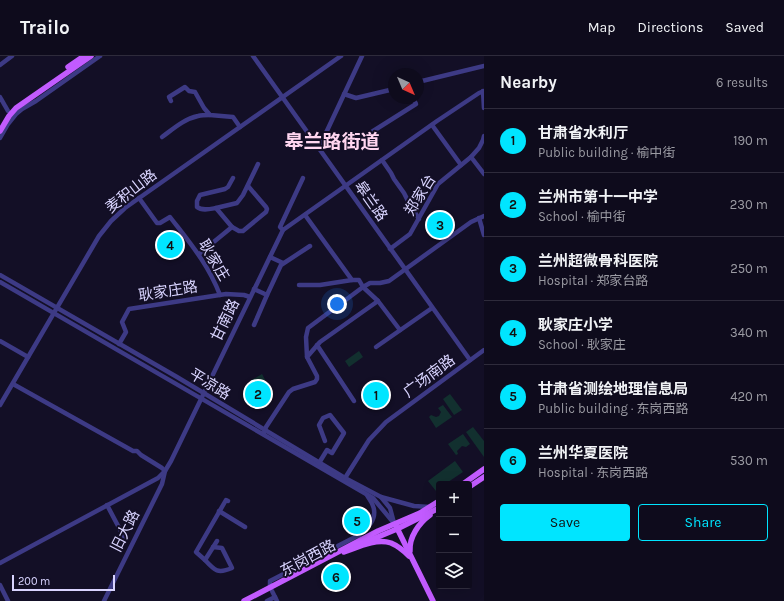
<!DOCTYPE html>
<html lang="en">
<head>
<meta charset="utf-8">
<style>
	:root { --surface:#0e0b1c; --page:#1c1929; --text:#f1f3f6; --muted:#9b9ba3; --line:#2e2b3b; --accent:#00e5ff }
	body { margin:0; font-family:Karla,"Noto Sans SC",sans-serif; background:var(--page); color:var(--text) }
	.controls { position:absolute; right:12px; bottom:12px; display:grid; overflow:hidden; border-radius:4px; box-shadow:0 4px 16px #0002 }
	.controls button { width:36px; height:36px; display:grid; place-items:center; padding:0; border:0; border-bottom:1px solid var(--line); background:var(--surface); color:var(--text); font:20px sans-serif }
	.compass { position:absolute; left:388px; top:12px; width:36px; height:36px; border-radius:50%; background:var(--surface); box-shadow:0 4px 16px #0002; rotate:136deg }
	.scale { position:absolute; left:12px; bottom:10px; width:103px; box-sizing:border-box; padding-left:4px; border:2px solid #d9d4ff; border-top:0; font-size:11px; line-height:14px; white-space:nowrap; color:#d9d4ff; -webkit-text-stroke:3px #130f26; paint-order:stroke }
	.you { position:absolute; left:337px; top:248px; width:14px; height:14px; margin:-10px; border:3px solid #fff; border-radius:50%; background:#1a73e8; box-shadow:0 0 0 6px #1a73e833 }
	.badge { display:grid; place-items:center; width:26px; height:26px; border-radius:50%; background:var(--accent); color:#111; font-size:13px; font-weight:700 }
	.pin { position:absolute; translate:-50% -50%; border:2px solid #fff; box-shadow:0 1px 4px #0006 }
	.list { margin:0; padding:0; list-style:none }
	h2 { display:flex; justify-content:space-between; align-items:center; height:52px; margin:0; padding:0 16px; font-size:17px }
	h2 small { font-size:13px; font-weight:400; color:var(--muted) }
	.list li { display:grid; grid-template-columns:26px 1fr auto; gap:12px; align-items:center; box-sizing:border-box; height:64px; padding:0 16px; border-top:1px solid var(--line) }
	.list b { display:block; font-size:15px; white-space:nowrap }
	.list p { margin:0; font-size:13px; white-space:nowrap; color:var(--muted) }
	.list em { font-size:13px; font-style:normal; color:var(--muted) }
	.actions { display:flex; gap:8px; padding:12px 16px }
	.actions a { flex:1; padding:9px 0; border:1px solid var(--accent); border-radius:4px; text-align:center; font-size:14px; color:var(--accent) }
	.actions .main { background:var(--accent); color:#111 }
	.icon { flex:none; width:22px; height:22px; fill:none; stroke:currentColor; stroke-width:2; stroke-linecap:round; stroke-linejoin:round }
	.map { position:relative; flex:none; width:484px; height:545px; overflow:hidden }
	header { display:flex; align-items:center; gap:24px; box-sizing:border-box; height:56px; padding:0 20px; background:var(--surface); border-bottom:1px solid var(--line) }
	header strong { font-size:19px }
	nav { display:flex; gap:22px; margin-inline-start:auto; font-size:14px }
	main { display:flex }
	aside { flex:1; background:var(--surface) }
	.map>svg:first-child { display:block }
	.green { fill:#12302f }
	.lines { fill:none; stroke-linecap:round; stroke-linejoin:round }
	.minor { stroke:#3d3a85; stroke-width:4.5 }
	.major { stroke:#c25bff; stroke-width:5.5 }
	.labels { text-anchor:middle; dominant-baseline:central; stroke-width:4; stroke-linejoin:round; paint-order:stroke }
	.street-label { font-size:15px; fill:#d9d4ff; stroke:#130f26 }
	.district-label { font-size:19px; font-weight:bold; fill:#ffd6f0; stroke:#130f26 }
</style>
</head>
<body>
<header>
<strong>Trailo</strong>
<nav><a>Map</a><a>Directions</a><a>Saved</a></nav>
</header>
<main>
<div class="map">
<svg width="484" height="545" viewBox="0 0 484 545">
	<rect width="100%" height="100%" fill="#130f26"/>
	<g class="green">
		<path d="M359 295 363 301 349 311 345 305Z"/>
		<path d="M262 318 269 331 257 338 250 325Z"/>
		<path d="M450 338 462 354 454 359 443 343Z"/>
		<path d="M443 349 452 361 436 372 429 361 431 359 436 361 439 360 441 356 438 352Z"/>
		<path d="M473 371 484 385V401L466 376Z"/>
		<path d="M463 378 470 388 466 391 462 390 457 395 458 398 456 399 448 388Z"/>
		<path d="M455 405 463 416 445 428H439V432L436 435 428 425Z"/>
	</g>
	<g class="lines">
		<g class="minor">
			<path d="M253 0 470 304"/>
			<path d="M0 9 12 0"/>
			<path d="M418 26 484 10"/>
			<path d="M483 35 484 52"/>
			<path d="M344 38 356 42 394 33"/>
			<path d="M0 41 8 55"/>
			<path d="M171 45 169 41 185 31 189 35 195 36 204 52 210 59 233 61 240 71"/>
			<path d="M432 69 461 109"/>
			<path d="M370 77 416 48 413 42"/>
			<path d="M162 81C173 73 184 63 198 60 202 59 206 59 210 59"/>
			<path d="M0 82 8 68 16 58 22 53 36 45 100 0"/>
			<path d="M318 91 325 79 362 0"/>
			<path d="M471 101 484 118"/>
			<path d="M382 104 391 117 394 123 404 137 409 147 419 163"/>
			<path d="M139 142 157 167H160L170 161C190 187 208 208 220 239"/>
			<path d="M216 152 237 147 243 139 258 108"/>
			<path d="M305 159 352 224H359L363 231 378 245 400 274"/>
			<path d="M479 162 484 179"/>
			<path d="M232 171 239 175H243L266 156 267 153 266 151 248 130"/>
			<path d="M283 174 280 171 303 122"/>
			<path d="M390 193 410 178 438 128 471 101 479 92 483 84 484 80"/>
			<path d="M199 198 232 171 216 152C210 153 202 155 197 151V145L200 139 225 133 228 131 233 122"/>
			<path d="M270 201 283 207"/>
			<path d="M0 219 177 321 345 422 381 441 390 452 394 467"/>
			<path d="M0 226 373 442 393 466"/>
			<path d="M299 229H320L352 224"/>
			<path d="M254 233 267 239 281 209 310 190"/>
			<path d="M254 269 267 239"/>
			<path d="M0 285 28 301"/>
			<path d="M119 288 126 276 122 266 129 253 226 238 244 239 250 241"/>
			<path d="M317 289 354 345"/>
			<path d="M376 291 432 252"/>
			<path d="M307 301 306 281 308 272 363 231 370 227H380L389 225 471 166 484 160"/>
			<path d="M13 328C53 350 93 373 133 395H137L141 399 162 412 165 415 162 428 104 545"/>
			<path d="M0 349 99 180 111 165 125 152 341 0"/>
			<path d="M264 377 266 371 289 336 293 333 315 326 317 323V320L307 301 320 286 378 245"/>
			<path d="M319 407 327 394 332 397 344 377 330 359 323 362 319 369 325 385"/>
			<path d="M345 422 369 384 386 366 484 294"/>
			<path d="M381 441 414 450 430 451"/>
			<path d="M107 449 125 483"/>
			<path d="M219 455 245 471"/>
			<path d="M358 480C367 473 378 463 373 450 372 446 369 443 367 439"/>
			<path d="M217 485 205 504 196 496 226 444 228 445"/>
			<path d="M205 504C215 515 218 518 232 512L222 492 213 491"/>
			<path d="M0 507 158 422 165 415 171 405 283 174 437 65 479 37 484 35"/>
			<path d="M0 529 8 545"/>
			<path d="M270 531V525L359 479"/>
			<path d="M272 535 277 545"/>
			<path d="M267 545 275 541"/>
		</g>
		<g class="major">
			<path d="M68 11 84 0"/>
			<path d="M0 75 9 60 16 52 91 0"/>
			<path d="M463 428 484 413"/>
			<path d="M469 431 484 421"/>
			<path d="M396 470 433 545"/>
			<path d="M361 488 397 473 439 452"/>
			<path d="M410 495C409 481 419 467 430 459"/>
			<path d="M344 496C358 491 376 482 391 487 398 490 404 495 409 500"/>
			<path d="M244 545 378 475 420 457 439 445"/>
		</g>
	</g>
	<g class="labels">
		<g class="street-label">
			<text transform="translate(131 135) rotate(-38)">麦积山路</text>
			<text transform="translate(420 139) rotate(-58)">郑家台</text>
			<text transform="translate(371 145) rotate(55)">皋兰路</text>
			<text transform="translate(214 204) rotate(59)">耿家庄</text>
			<text transform="translate(168 235) rotate(-9)">耿家庄路</text>
			<text transform="translate(225 264) rotate(-64)">甘南路</text>
			<text transform="translate(429 320) rotate(-37)">广场南路</text>
			<text transform="translate(210 328) rotate(31)">平凉路</text>
			<text transform="translate(125 475) rotate(-63)">旧大路</text>
			<text transform="translate(308 502) rotate(-28)">东岗西路</text>
		</g>
		<g class="district-label">
			<text x="332" y="86">皋兰路街道</text>
		</g>
	</g>
</svg>
<div class="controls">
<button>+</button>
<button>−</button>
<button><svg class="icon" aria-label="layers" viewBox="0 0 24 24"><path d="M12 4l9 5-9 5-9-5zM3 14l9 5 9-5"/></svg></button>
</div>
<svg class="compass" viewBox="-18 -18 36 36"><path d="M0-13l5 13h-10z" fill="#e53935"/><path d="M0 13l5-13h-10z" fill="#9b9ba3"/></svg>
<div class="scale">200 m</div>
<div class="you"></div>
<div class="pin badge" style="left:376px;top:339px">1</div>
<div class="pin badge" style="left:258px;top:338px">2</div>
<div class="pin badge" style="left:440px;top:169px">3</div>
<div class="pin badge" style="left:170px;top:189px">4</div>
<div class="pin badge" style="left:357px;top:465px">5</div>
<div class="pin badge" style="left:336px;top:521px">6</div>
</div>
<aside>
<h2>Nearby<small>6 results</small></h2>
<ul class="list">
<li><span class="badge">1</span><div><b>甘肃省水利厅</b><p>Public building · 榆中街</p></div><em>190 m</em></li>
<li><span class="badge">2</span><div><b>兰州市第十一中学</b><p>School · 榆中街</p></div><em>230 m</em></li>
<li><span class="badge">3</span><div><b>兰州超微骨科医院</b><p>Hospital · 郑家台路</p></div><em>250 m</em></li>
<li><span class="badge">4</span><div><b>耿家庄小学</b><p>School · 耿家庄</p></div><em>340 m</em></li>
<li><span class="badge">5</span><div><b>甘肃省测绘地理信息局</b><p>Public building · 东岗西路</p></div><em>420 m</em></li>
<li><span class="badge">6</span><div><b>兰州华夏医院</b><p>Hospital · 东岗西路</p></div><em>530 m</em></li>
</ul>
<div class="actions"><a class="main">Save</a><a>Share</a></div>
</aside>
</main>
</body>
</html>
